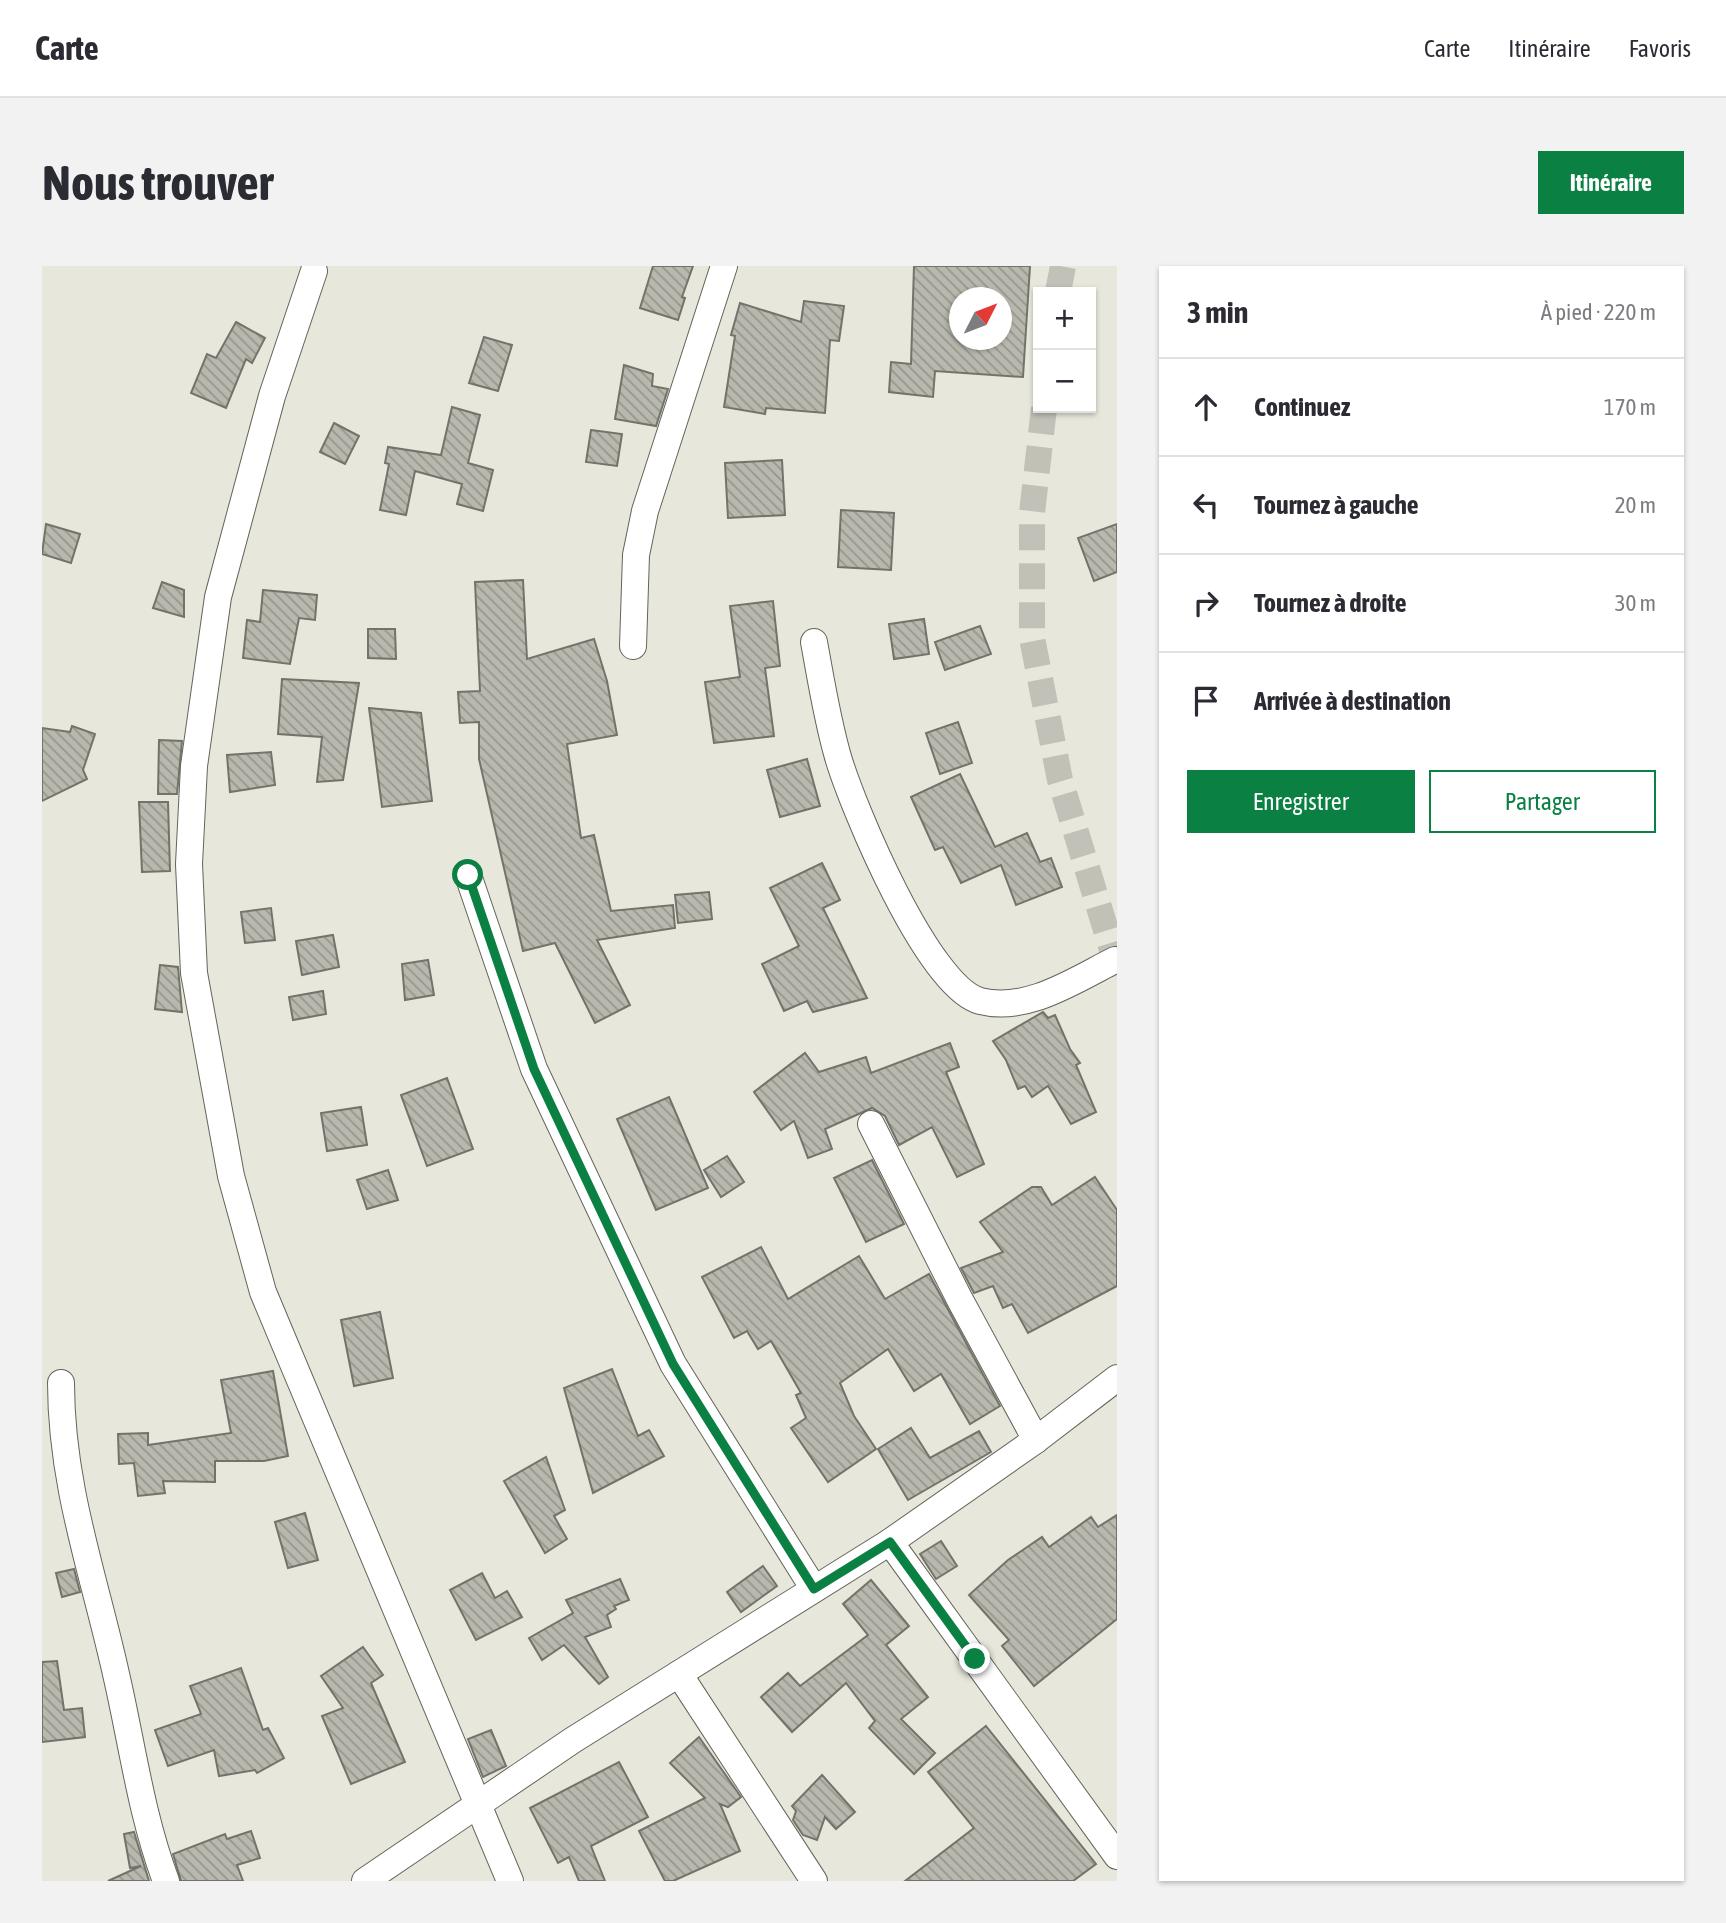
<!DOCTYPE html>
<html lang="fr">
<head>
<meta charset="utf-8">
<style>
	:root { --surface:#fff; --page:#f2f2f3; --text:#2b2b33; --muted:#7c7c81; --line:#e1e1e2; --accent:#0b8043 }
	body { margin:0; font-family:"Asap Condensed",sans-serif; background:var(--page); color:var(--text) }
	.controls { position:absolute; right:21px; top:21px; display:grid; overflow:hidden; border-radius:0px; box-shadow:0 2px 5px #0004 }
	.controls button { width:63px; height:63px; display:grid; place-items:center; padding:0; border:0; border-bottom:2px solid var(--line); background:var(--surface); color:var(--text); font:35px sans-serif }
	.compass { position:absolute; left:907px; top:21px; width:63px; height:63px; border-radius:50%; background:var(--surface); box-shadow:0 2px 5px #0004; rotate:48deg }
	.stop { position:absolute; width:21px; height:21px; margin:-16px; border:5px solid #0b8043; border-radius:50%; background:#fff }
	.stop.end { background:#0b8043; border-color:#fff; box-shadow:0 2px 7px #0008 }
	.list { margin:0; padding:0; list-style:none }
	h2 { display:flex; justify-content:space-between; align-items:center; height:91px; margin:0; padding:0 28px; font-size:30px }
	h2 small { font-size:23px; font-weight:400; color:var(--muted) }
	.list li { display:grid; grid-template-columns:46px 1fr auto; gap:21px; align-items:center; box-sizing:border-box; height:98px; padding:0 28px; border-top:2px solid var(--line) }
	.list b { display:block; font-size:26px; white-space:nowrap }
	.list em { font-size:23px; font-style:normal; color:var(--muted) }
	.actions { display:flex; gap:14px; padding:21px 28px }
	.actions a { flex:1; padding:16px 0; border:2px solid var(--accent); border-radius:0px; text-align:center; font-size:24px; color:var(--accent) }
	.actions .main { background:var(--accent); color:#fff }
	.icon { flex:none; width:38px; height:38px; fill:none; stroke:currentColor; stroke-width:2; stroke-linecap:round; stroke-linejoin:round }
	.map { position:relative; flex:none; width:1075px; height:1615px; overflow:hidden; border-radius:0px }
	header { display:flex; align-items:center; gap:42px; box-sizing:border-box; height:98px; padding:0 35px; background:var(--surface); border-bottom:2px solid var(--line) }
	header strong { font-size:33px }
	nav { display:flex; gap:38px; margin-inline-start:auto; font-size:24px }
	.intro { display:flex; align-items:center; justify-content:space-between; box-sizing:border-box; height:168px; padding:0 42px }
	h1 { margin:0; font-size:49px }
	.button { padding:18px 32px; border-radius:0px; background:var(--accent); color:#fff; font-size:24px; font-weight:700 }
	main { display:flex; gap:42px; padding:0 42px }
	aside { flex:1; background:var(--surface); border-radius:0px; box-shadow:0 2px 5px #0004 }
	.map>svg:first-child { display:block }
	.building { fill:url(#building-back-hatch); stroke:#74736a; stroke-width:2; fill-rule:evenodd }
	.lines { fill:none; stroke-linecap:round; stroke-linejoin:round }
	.street-tunnel { stroke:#c2c1b8; stroke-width:26; stroke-dasharray:26 13; stroke-linecap:butt }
	.street-casing { stroke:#64645a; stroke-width:28 }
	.street { stroke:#fff; stroke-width:26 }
	.route { stroke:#0b8043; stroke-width:9 }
</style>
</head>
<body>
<header>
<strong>Carte</strong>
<nav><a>Carte</a><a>Itinéraire</a><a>Favoris</a></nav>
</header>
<div class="intro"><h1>Nous trouver</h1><a class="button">Itinéraire</a></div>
<main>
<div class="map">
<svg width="1075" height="1615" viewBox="0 0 1075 1615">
	<defs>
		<pattern id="building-back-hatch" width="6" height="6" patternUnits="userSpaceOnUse" patternTransform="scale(1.75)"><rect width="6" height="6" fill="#b9b8ae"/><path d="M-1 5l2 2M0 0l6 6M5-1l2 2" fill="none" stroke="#97968e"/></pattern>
	</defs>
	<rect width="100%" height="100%" fill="#e8e7dc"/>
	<g class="building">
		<path d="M611 0H651L640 31 643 32 636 54 598 42Z"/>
		<path d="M872 0H988L981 111 893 105 891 131 847 126 849 96 869 98ZM918 32H960V74H918Z"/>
		<path d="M762 35 802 40 797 75 788 74 783 147 724 142 723 148 682 141 693 70 689 69 698 37 759 56Z"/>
		<path d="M194 56 223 72 210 97 204 93 184 142 149 127 165 88 174 92Z"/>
		<path d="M442 71 470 79 456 125 427 117Z"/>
		<path d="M582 99 611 108 610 120 626 123 614 160 573 153Z"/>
		<path d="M410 141 438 149 426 197 451 204 441 245 415 238 420 218 373 205 364 249 338 244 347 198 343 197 346 181 399 189Z"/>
		<path d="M292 157 317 170 303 198 278 186Z"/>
		<path d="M549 164 580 168 575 200 544 196Z"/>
		<path d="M740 194 743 249 686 252 683 197Z"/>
		<path d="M799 244 852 247 849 304 796 301Z"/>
		<path d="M4 258 38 268 29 297 0 288Z"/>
		<path d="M1075 258V306L1052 315 1036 272Z"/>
		<path d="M481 314 485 393 552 373 565 415 575 469 525 478 539 572 552 569 569 645 631 639 633 662 555 674 588 739 553 757 513 677 481 685 437 493V456L418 457 416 426 438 425 433 316Z"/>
		<path d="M120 316 142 324V351L111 342Z"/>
		<path d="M221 324 275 329 273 354 257 352 248 398 201 392 205 354 218 356Z"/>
		<path d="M731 335 738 400 723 402 732 470 672 477 663 416 698 411 688 340Z"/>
		<path d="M882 353 887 388 852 393 847 358Z"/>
		<path d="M938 360 949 388 903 404 893 376Z"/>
		<path d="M326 363H353L354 393 326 392Z"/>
		<path d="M240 413 317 417 301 514 275 516 280 471 236 468Z"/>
		<path d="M327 442 379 447 390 535 340 541Z"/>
		<path d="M916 456 930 497 898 508 884 467Z"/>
		<path d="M30 460 53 468 41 504 45 513 0 535V462L28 466Z"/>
		<path d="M117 474 140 475 135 528H116Z"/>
		<path d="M229 486 233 519 188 526 185 489Z"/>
		<path d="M765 493 778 540 738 551 725 504Z"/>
		<path d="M918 508 953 581 985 567 998 596 1009 592 1020 621 974 639 959 599 919 617 901 581 893 584 869 531Z"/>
		<path d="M97 536H126L128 605 100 606Z"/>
		<path d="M780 597 798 634 781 642 825 732 771 746 765 735 742 745 720 698 757 680 728 622Z"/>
		<path d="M667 626 670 653 636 657 633 629Z"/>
		<path d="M229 642 233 674 203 677 199 646Z"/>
		<path d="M291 669 297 701 260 709 254 675Z"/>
		<path d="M386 694 392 729 363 734 360 698Z"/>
		<path d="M118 699 136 701 140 746 113 743Z"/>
		<path d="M281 725 284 748 251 754 247 731Z"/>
		<path d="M1001 746 1006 752 1013 749 1028 783 1038 797 1034 799 1054 846 1029 858 1006 820 990 831 983 820 976 823 964 794 951 775Z"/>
		<path d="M908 777 917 801 904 806 942 898 915 911 890 861 857 879 843 850 830 842 783 863 790 883 766 892 752 855 739 864 712 826 763 787 777 806 824 791 829 807Z"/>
		<path d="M405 812 431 883 385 900 359 829Z"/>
		<path d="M627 831 666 922 614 944 575 853Z"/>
		<path d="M319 841 325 879 285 885 279 847Z"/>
		<path d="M685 890 702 916 679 931 662 904Z"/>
		<path d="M830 894 862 958 824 976 792 912Z"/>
		<path d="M346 904 356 934 325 943 315 914Z"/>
		<path d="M1053 911 1075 944V1020L986 1067 970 1038 961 1042 951 1020 932 1027 919 1002 961 986 938 956 990 921H999L1010 939Z"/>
		<path d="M719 981 746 1033 817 990 843 1033 887 1008 958 1140 928 1158 899 1108 872 1125 846 1083 798 1117 812 1150 834 1183 786 1216 749 1162 764 1152 754 1129 759 1127 729 1075 716 1083 705 1065 692 1072 660 1011Z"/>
		<path d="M338 1046 351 1112 312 1120 299 1054Z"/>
		<path d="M570 1103 596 1170 607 1164 622 1190 551 1227 522 1122Z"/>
		<path d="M231 1105 246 1190 222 1195H173V1216L121 1215 123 1227 96 1230 92 1197 77 1198 76 1168 106 1167V1179L189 1167 179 1114Z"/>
		<path d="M869 1162 888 1192 937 1165 949 1186 866 1234 836 1183Z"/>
		<path d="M504 1191 523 1244 512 1250 525 1273 503 1287 462 1215Z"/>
		<path d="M263 1247 276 1294 246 1302 233 1256Z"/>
		<path d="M1075 1249V1353L992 1420 960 1380 967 1374 927 1329 966 1294 1000 1271 1007 1281 1049 1251 1056 1261Z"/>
		<path d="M899 1275 915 1300 894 1313 878 1288Z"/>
		<path d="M721 1300 735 1320 699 1346 685 1326Z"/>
		<path d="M32 1303 38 1326 20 1331 14 1307Z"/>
		<path d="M440 1307 453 1332 465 1325 480 1351 434 1374 408 1324Z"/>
		<path d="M578 1313 587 1334 572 1340 574 1343 565 1349 569 1361 543 1371 566 1411 557 1418 522 1379 500 1394 487 1372 531 1347 524 1334Z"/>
		<path d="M829 1314 867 1360 844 1379 886 1431 859 1453 893 1487 872 1508 827 1462 833 1455 804 1417 750 1466 719 1431 746 1407 758 1420 826 1369 801 1338Z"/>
		<path d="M321 1381 341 1409 329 1417 363 1496 309 1518 280 1450 301 1442 279 1410Z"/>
		<path d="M15 1395 22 1444 40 1442 43 1471 0 1476V1396Z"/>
		<path d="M199 1402 221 1464 226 1462 242 1492 215 1507 213 1504 177 1510 172 1484 126 1500 113 1464 159 1448 148 1420Z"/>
		<path d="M944 1460 1054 1598 1031 1615H863L932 1562 886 1506Z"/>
		<path d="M449 1464 464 1500 441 1511 426 1473Z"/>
		<path d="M657 1471 699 1531 686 1541 678 1538 698 1585 631 1615H623L597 1565 663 1532 628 1497Z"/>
		<path d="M577 1496 606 1551 549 1580 563 1615H537L527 1591 516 1597 488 1542Z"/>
		<path d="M780 1509 813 1546 794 1563 783 1551 775 1574 761 1569 751 1554 754 1545 750 1540Z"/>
		<path d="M209 1565 218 1592 195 1599 201 1615H139L131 1588 183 1568 185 1573Z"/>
		<path d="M92 1566 107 1615H66L99 1600 88 1602 82 1568Z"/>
	</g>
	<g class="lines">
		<g class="street-tunnel">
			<path d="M1016 26 1021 0"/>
			<path d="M1002 142 990 247V372L1018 514 1075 700"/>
		</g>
		<defs>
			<g id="street">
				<path d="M272 5 230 130 176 331 152 500 147 598 152 707 189 910 221 1026 468 1615"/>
				<path d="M772 376C779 414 785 453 796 491 811 542 886 721 938 735 985 747 1033 714 1073 694"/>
				<path d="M591 380 594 289 603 245 682 0"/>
				<path d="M426 609 492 803 631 1098 772 1323"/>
				<path d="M829 858 918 1034 994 1174"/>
				<path d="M19 1117C19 1220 52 1309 74 1408 90 1477 99 1549 124 1615"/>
				<path d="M848 1276 1075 1590"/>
				<path d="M637 1408 772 1615"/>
				<path d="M323 1615 531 1474 848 1276 994 1174 1075 1112"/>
			</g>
		</defs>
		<use href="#street" class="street-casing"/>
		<use href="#street" class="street"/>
	</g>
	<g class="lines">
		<path class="route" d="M426 609 492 803 631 1098 772 1323 848 1276 933 1393"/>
	</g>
</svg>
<div class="controls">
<button>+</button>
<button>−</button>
</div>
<svg class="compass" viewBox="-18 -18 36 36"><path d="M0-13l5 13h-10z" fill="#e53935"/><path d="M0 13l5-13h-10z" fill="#7c7c81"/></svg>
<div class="stop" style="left:426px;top:609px"></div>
<div class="stop end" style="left:933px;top:1393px"></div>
</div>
<aside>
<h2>3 min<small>À pied · 220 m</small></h2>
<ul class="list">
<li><svg class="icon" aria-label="ahead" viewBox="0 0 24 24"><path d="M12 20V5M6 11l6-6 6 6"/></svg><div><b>Continuez</b></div><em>170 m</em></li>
<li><svg class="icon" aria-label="left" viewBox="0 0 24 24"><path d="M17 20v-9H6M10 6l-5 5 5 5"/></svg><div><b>Tournez à gauche</b></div><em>20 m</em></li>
<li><svg class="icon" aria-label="right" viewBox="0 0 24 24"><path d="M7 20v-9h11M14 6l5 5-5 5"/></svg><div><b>Tournez à droite</b></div><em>30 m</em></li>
<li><svg class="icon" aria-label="arrive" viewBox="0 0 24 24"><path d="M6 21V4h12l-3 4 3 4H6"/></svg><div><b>Arrivée à destination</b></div></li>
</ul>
<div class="actions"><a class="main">Enregistrer</a><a>Partager</a></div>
</aside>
</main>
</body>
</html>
